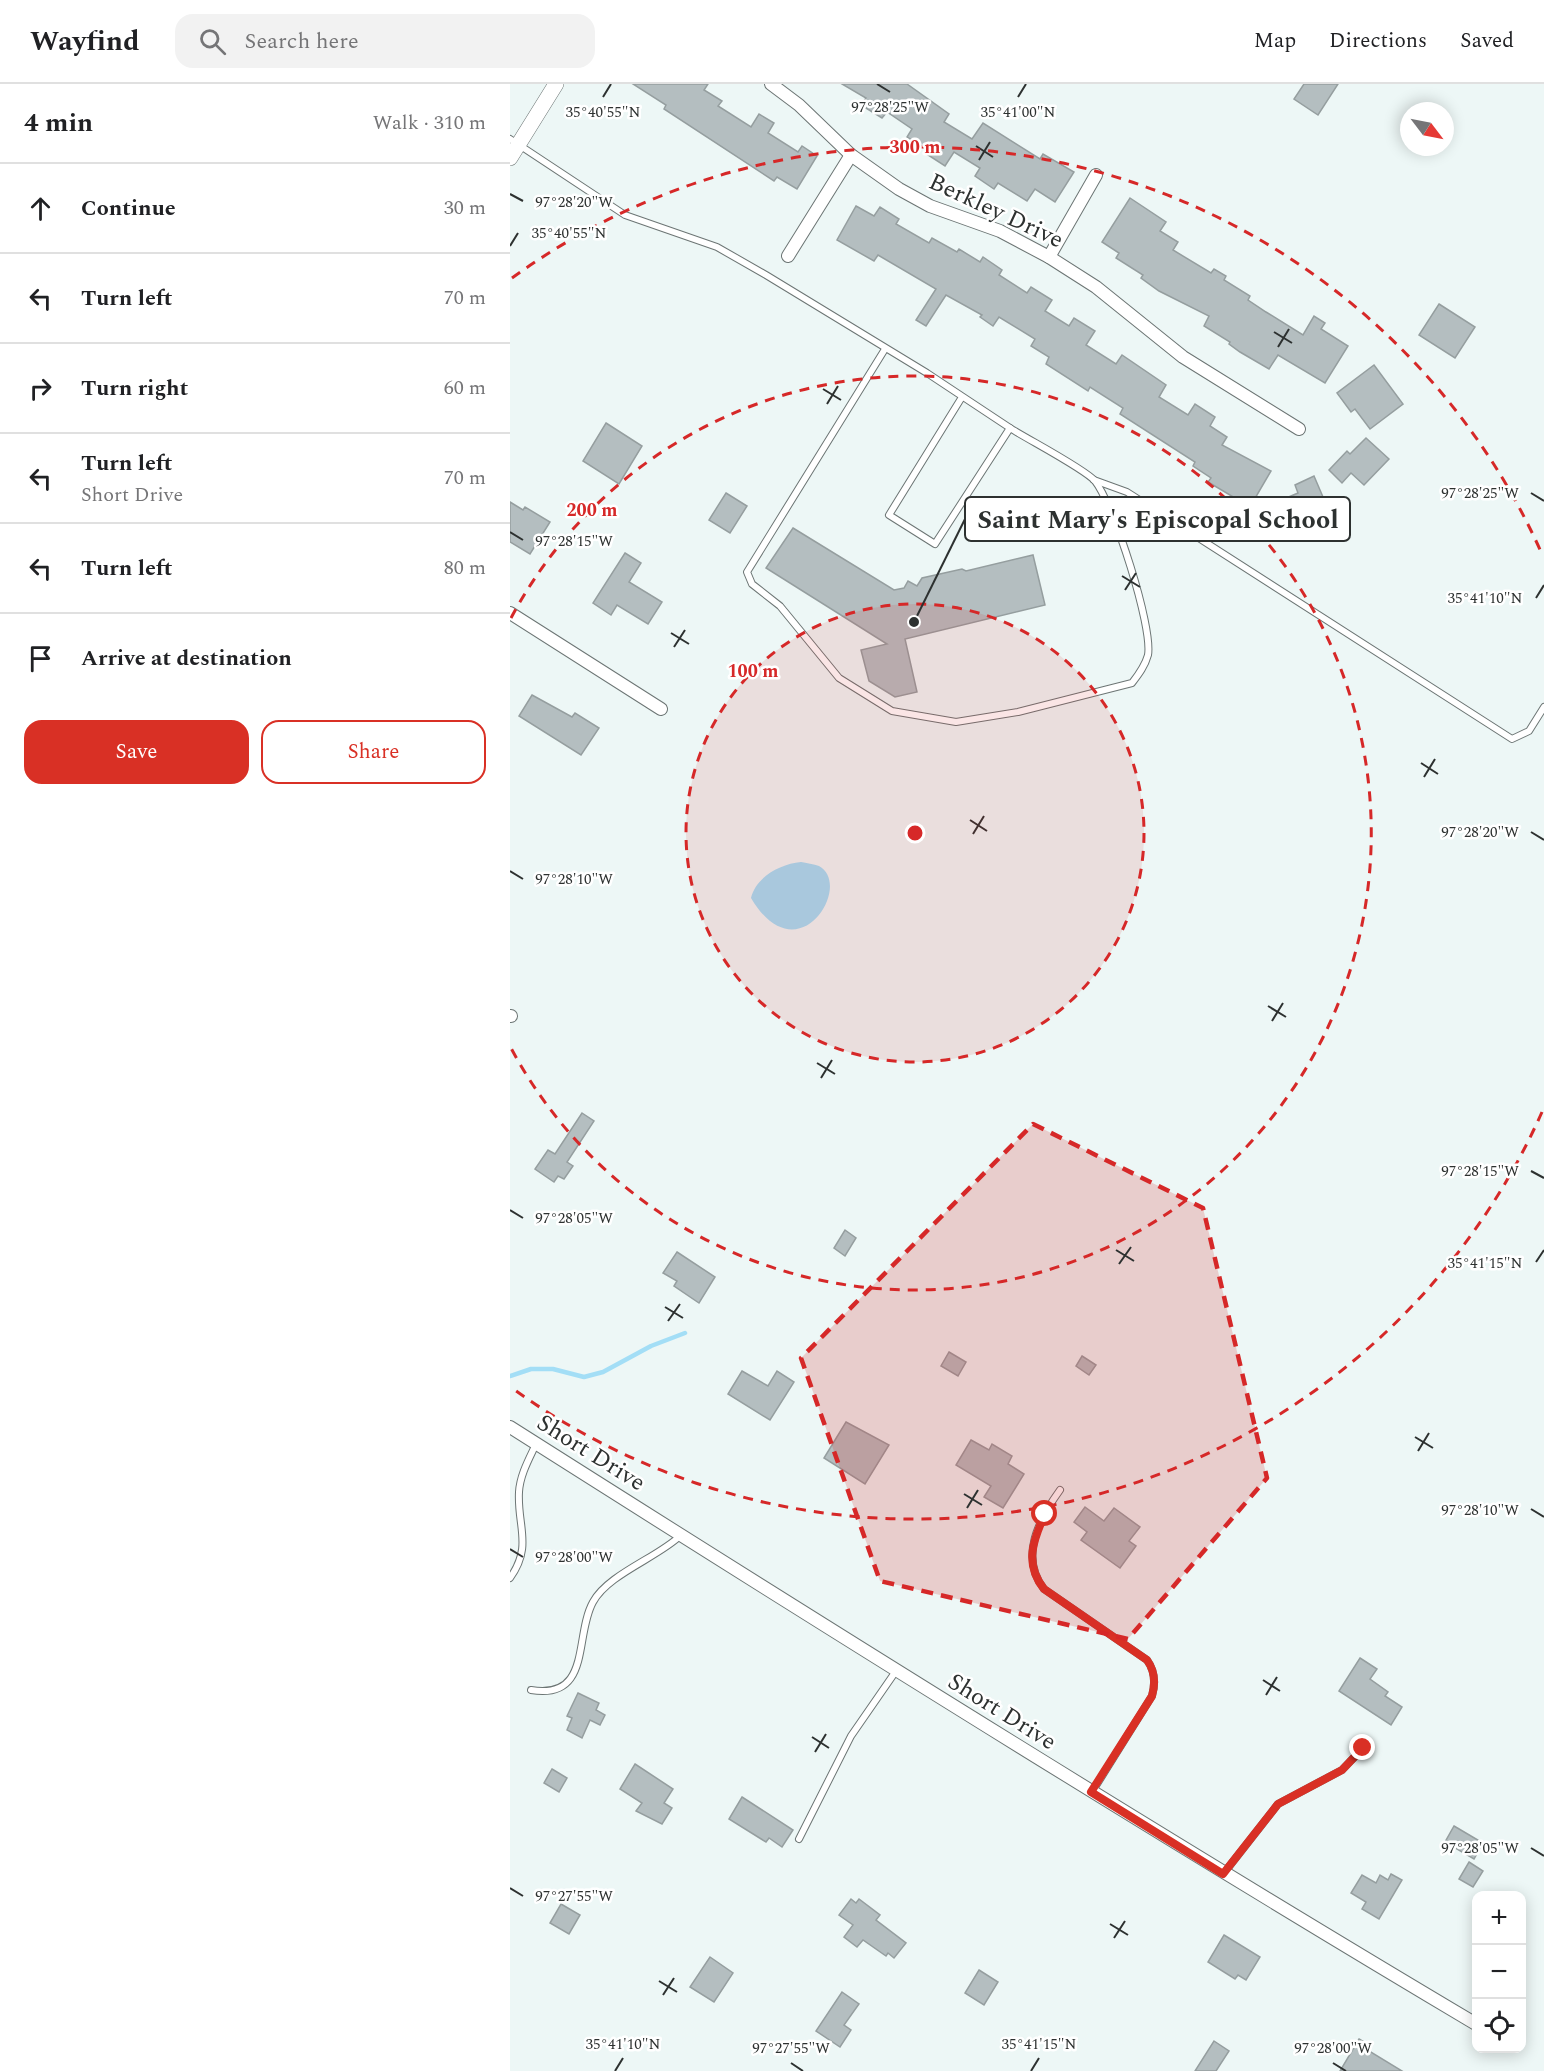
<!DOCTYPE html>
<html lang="en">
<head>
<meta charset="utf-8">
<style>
	:root { --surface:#fff; --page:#f2f2f2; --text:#202124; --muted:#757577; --line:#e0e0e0; --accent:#d93025 }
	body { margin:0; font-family:Spectral,serif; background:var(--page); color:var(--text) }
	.controls { position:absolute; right:18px; bottom:18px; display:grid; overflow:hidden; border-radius:12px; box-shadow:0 3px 15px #0003 }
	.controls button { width:54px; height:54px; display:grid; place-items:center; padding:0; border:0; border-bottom:2px solid var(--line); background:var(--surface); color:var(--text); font:30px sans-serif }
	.compass { position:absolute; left:890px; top:18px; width:54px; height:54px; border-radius:50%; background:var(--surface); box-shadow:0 3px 15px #0003; rotate:122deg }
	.stop { position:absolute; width:18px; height:18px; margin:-14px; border:4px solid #d93025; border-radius:50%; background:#fff }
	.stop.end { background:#d93025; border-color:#fff; box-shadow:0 2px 6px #0008 }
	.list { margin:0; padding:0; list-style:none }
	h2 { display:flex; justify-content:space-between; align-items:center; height:78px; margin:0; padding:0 24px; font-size:26px }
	h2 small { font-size:20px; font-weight:400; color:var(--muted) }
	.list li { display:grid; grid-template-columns:39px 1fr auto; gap:18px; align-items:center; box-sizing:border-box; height:90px; padding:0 24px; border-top:2px solid var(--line) }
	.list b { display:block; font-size:22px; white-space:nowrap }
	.list p { margin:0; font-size:20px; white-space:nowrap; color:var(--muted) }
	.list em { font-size:20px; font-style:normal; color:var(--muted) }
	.actions { display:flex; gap:12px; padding:18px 24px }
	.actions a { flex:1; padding:14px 0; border:2px solid var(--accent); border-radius:18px; text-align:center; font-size:21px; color:var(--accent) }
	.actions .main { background:var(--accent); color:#fff }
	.icon { flex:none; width:33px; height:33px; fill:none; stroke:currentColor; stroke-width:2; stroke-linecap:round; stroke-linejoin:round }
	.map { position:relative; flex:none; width:1034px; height:1987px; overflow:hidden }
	header { display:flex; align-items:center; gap:36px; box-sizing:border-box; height:84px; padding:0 30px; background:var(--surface); border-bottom:2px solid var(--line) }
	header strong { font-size:28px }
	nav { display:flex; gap:33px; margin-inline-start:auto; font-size:21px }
	.search { width:420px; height:54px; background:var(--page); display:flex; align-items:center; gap:15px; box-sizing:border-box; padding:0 21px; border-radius:18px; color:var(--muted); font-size:22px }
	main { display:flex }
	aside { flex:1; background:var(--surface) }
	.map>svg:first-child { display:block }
	.water { fill:#a3def6 }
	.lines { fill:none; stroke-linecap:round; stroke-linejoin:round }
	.stream { stroke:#a3def6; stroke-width:4.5 }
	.building { fill:#b4bec0; stroke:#959e9f; stroke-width:1.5 }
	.service-casing { stroke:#6c7574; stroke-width:8 }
	.minor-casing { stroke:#6c7574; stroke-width:14 }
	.tertiary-casing { stroke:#6c7574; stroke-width:16 }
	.service { stroke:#fff; stroke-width:6 }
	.minor { stroke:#fff; stroke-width:12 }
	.tertiary { stroke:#fff; stroke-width:15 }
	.route { stroke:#d93025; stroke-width:8 }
	.marked { fill:#d62828; fill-opacity:0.2; stroke:#d62828; stroke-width:4.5; stroke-dasharray:12 8; stroke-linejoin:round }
	.ticks { fill:none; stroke:#2d3130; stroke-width:2 }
	.ring { fill:none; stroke:#d62828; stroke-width:3; stroke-dasharray:10 8 }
	.labels { text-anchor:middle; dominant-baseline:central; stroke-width:5; stroke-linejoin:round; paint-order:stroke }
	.street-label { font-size:24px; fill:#2d3130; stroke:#fff }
	.ticks-label { font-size:15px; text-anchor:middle; fill:#2d3130; stroke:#fff; stroke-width:5; stroke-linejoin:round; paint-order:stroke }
	.centre { fill:#d62828; stroke:#fff; stroke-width:3 }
	.ring-label { font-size:18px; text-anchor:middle; font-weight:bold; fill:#d62828; stroke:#fff; stroke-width:5; stroke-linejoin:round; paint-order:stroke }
	.leader { fill:none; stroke:#2d3130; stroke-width:2 }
	.callout-dot { fill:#2d3130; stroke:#fff; stroke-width:2 }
	.callout { fill:#fff; stroke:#2d3130; stroke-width:2 }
	.callout-label { font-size:26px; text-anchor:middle; font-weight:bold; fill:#2d3130 }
</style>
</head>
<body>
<header>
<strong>Wayfind</strong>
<div class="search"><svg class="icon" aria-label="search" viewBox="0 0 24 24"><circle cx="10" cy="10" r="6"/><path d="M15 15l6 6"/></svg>Search here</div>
<nav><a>Map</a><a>Directions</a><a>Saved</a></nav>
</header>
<main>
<aside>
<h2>4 min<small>Walk · 310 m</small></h2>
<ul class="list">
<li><svg class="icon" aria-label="ahead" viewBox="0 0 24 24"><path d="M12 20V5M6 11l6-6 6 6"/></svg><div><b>Continue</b></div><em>30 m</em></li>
<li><svg class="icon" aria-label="left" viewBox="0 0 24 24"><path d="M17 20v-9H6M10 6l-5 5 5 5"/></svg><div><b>Turn left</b></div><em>70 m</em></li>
<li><svg class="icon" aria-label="right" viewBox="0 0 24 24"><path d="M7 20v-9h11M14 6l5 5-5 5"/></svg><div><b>Turn right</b></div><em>60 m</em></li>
<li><svg class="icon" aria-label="left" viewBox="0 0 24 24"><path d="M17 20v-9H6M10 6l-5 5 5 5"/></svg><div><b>Turn left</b><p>Short Drive</p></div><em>70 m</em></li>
<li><svg class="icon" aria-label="left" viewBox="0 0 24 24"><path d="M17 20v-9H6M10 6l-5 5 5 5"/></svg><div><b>Turn left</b></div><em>80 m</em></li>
<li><svg class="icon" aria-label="arrive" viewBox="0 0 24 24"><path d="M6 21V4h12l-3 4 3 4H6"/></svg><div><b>Arrive at destination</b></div></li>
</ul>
<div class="actions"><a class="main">Save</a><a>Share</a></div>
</aside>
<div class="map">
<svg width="1034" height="1987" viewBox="0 0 1034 1987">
	<rect width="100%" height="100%" fill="#edf7f6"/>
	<path class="water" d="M291 778C296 779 304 780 309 782 344 801 288 893 241 814 246 793 270 780 291 778Z"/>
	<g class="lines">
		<path class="stream" d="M0 1292 21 1285H43L74 1293 93 1288 141 1262 175 1249"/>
	</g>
	<g class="building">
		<path d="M123 0H198L194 6 212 17 208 22 241 43 249 30 264 39 258 49 288 68 292 62 307 72 287 105 267 93 264 97 154 25 156 21Z"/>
		<path d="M332 0H397L439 30 434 38 462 55 473 39 530 75 533 70 564 88 545 118 525 105 517 117 488 99 484 105 465 92 470 84 444 68 435 82 415 69 417 66 397 53 402 45 377 28 372 34 351 21 356 14Z"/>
		<path d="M794 0H828L808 31 784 15Z"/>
		<path d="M620 114 656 138 650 147 668 158 663 166 701 189 704 185 716 192 714 196 740 212 738 216 756 228 793 251 804 232 815 239 811 245 838 262 815 299 768 271 759 285 730 268 719 260 720 258 694 242 699 232 649 207 631 194 633 191 606 174 609 169 592 158Z"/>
		<path d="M346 122 364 132 370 123 389 135 386 140 419 159 422 154 447 168 449 165 470 178 473 173 492 186 489 191 517 209 521 203 542 216 535 227 559 242 564 234 585 247 576 261 606 280 612 271 656 301 649 313 678 331 685 320 705 333 700 342 717 353 712 361 761 387 740 423 698 398 701 394 683 382 685 378 610 330 613 324 580 303 578 307 536 280 539 273 521 262 525 255 489 233 483 242 470 233 472 231 436 211 416 242 406 236 426 205 368 171 364 177 327 156Z"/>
		<path d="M929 220 965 243 945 274 909 251Z"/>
		<path d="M864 281 893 320 860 345 845 325 841 328 827 309Z"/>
		<path d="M96 339 132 362 109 400 73 377Z"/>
		<path d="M856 354 879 375 854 401 841 389 832 399 819 386 837 367 840 370Z"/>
		<path d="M804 392 825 441 805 450 802 444 781 452 767 418 788 409 785 401Z"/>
		<path d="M216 409 237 422 220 449 199 436Z"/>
		<path d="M0 418 13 426 15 423 40 438 20 470 0 458Z"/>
		<path d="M283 444 384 506 394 504 398 497 407 502 412 494 452 485 456 487 523 471 535 521 395 555 407 608 385 613 359 597 351 566 377 560 256 484Z"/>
		<path d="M115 469 131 479 119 498 152 518 138 540 107 521 101 531 83 519Z"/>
		<path d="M22 611 62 633 65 629 89 644 71 671 9 632Z"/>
		<path d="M72 1029 84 1037 57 1078 63 1082 54 1095 48 1092 44 1098 25 1085 38 1066 45 1070Z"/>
		<path d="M335 1146 346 1154 335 1172 324 1164Z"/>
		<path d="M167 1168 205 1193 189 1219 164 1202 167 1197 153 1189Z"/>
		<path d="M439 1268 456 1278 448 1292 431 1282Z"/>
		<path d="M572 1272 586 1281 579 1291 566 1282Z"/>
		<path d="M232 1287 258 1302 267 1287 284 1298 260 1336 218 1310Z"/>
		<path d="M336 1338 379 1361 355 1400 314 1374Z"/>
		<path d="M461 1356 479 1366 482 1360 502 1372 498 1380 514 1390 493 1424 474 1413 481 1402 446 1381Z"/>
		<path d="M575 1423 594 1437 604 1424 630 1443 619 1457 626 1462 610 1484 571 1456 577 1448 564 1438Z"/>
		<path d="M850 1574 867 1585 860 1595 878 1608 875 1612 892 1623 881 1641 829 1607Z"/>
		<path d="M68 1609 89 1619 86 1626 95 1631 90 1641 80 1636 72 1654 57 1646 62 1634 57 1632Z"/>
		<path d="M125 1680 163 1705 154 1719 162 1724 152 1740 126 1727 132 1719 110 1705Z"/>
		<path d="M42 1685 57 1694 49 1708 34 1699Z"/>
		<path d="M232 1713 283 1746 272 1763 259 1754 256 1758 219 1735Z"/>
		<path d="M944 1742 973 1759 964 1775 935 1758Z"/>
		<path d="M959 1778 973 1787 963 1803 949 1795Z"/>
		<path d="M881 1790 892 1796 869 1835 852 1825 856 1818 841 1809 852 1791 866 1799 870 1791 878 1796Z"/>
		<path d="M341 1815 346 1819 349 1815 370 1831 366 1836 396 1859 384 1874 378 1869 376 1872 353 1856 347 1863 334 1853 343 1841 329 1831Z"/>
		<path d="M51 1820 70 1831 59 1850 40 1839Z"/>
		<path d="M714 1851 750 1873 736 1896 728 1891 725 1895 698 1878Z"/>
		<path d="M200 1873 223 1889 204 1918 180 1903Z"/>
		<path d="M469 1886 488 1898 474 1921 455 1909Z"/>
		<path d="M332 1908 349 1920 334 1941 341 1946 330 1963 306 1947Z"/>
		<path d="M849 1955 861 1962 859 1967 892 1987H830Z"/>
		<path d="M704 1957 719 1967 706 1987H685Z"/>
	</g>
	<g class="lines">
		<defs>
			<g id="service">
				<path d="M0 55 115 131 207 163 256 191 417 289 500 344 425 460 379 431 452 313"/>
				<path d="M375 265 237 488 242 500 270 522 329 594 382 627 446 638 508 628 622 599C629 590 635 582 638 571 643 543 604 421 585 397 575 385 517 355 500 344"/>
				<path d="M584 396 617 408 1002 655 1019 647 1034 623"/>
				<path d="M550 1406C529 1435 509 1473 534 1505L637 1576C645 1587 646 1598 642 1612L582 1708"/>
				<path d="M0 1494C23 1462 7 1442 9 1408 10 1391 19 1375 26 1360"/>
				<path d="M21 1606C82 1616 64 1552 83 1518 98 1490 149 1473 171 1451"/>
				<path d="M289 1755 341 1652 386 1587"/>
				<path d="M714 1789 768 1720 832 1686 853 1664"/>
			</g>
			<g id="minor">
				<path d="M261 0 289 21 341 71 389 105 420 122 490 147 539 173 586 203 673 273 789 345"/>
				<path d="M278 172 341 71"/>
				<path d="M539 173 586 91"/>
				<path d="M0 529 151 625"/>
				<path d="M0 932H1"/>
				<path d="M0 1343C320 1546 641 1747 966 1940"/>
			</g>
			<path id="tertiary" d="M0 74 46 0"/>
		</defs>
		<use href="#service" class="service-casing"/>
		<use href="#minor" class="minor-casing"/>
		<use href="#tertiary" class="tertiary-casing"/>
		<use href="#service" class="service"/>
		<use href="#minor" class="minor"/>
		<use href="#tertiary" class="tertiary"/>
	</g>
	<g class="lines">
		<path class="route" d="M535 1430C523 1456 514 1480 534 1505L637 1576C645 1587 646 1598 642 1612L581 1708 713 1790 768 1720 832 1686 853 1664"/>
	</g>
	<path class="marked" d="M523 1040 693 1124 757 1394 618 1555 370 1497 291 1274Z"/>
	<path class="ticks" d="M367 0 380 8M93 13 101 0M508 13 516 0M466 62 483 73M469 76 480 58M0 110 13 117M0 162 8 149M764 248 782 259M768 263 779 245M313 305 331 316M317 320 328 302M1021 409 1034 417M0 448 13 456M612 492 630 503M615 506 626 489M1026 514 1034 501M161 549 179 560M164 563 175 546M911 679 928 690M914 693 925 675M460 736 477 747M1021 748 1034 756M463 750 474 732M0 787 13 795M758 922 776 933M762 937 773 919M307 979 325 990M311 994 322 976M1021 1087 1034 1094M0 1126 13 1134M606 1166 624 1177M1026 1178 1034 1166M609 1180 621 1163M155 1223 173 1234M158 1237 170 1220M905 1353 923 1364M908 1367 919 1349M454 1410 472 1421M457 1424 468 1406M1021 1425 1034 1433M0 1465 13 1473M753 1596 770 1607M756 1611 767 1593M302 1653 319 1664M305 1668 316 1650M1021 1764 1034 1772M0 1804 13 1812M600 1840 618 1851M604 1854 615 1837M149 1897 167 1908M153 1911 164 1894M281 1979 293 1987M823 1979 836 1987M105 1987 113 1974M521 1987 529 1974"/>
	<circle cx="405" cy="749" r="229" fill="#d62828" fill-opacity=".12"/>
	<g class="ring">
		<circle cx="405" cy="749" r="229"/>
		<path d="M1 534A457 457 0 1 1 1 964"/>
		<path d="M1032 1028A686 686 0 0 1 2 1304M2 194A686 686 0 0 1 1032 470"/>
	</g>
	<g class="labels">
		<g class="street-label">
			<text transform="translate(486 127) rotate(25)">Berkley Drive</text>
			<text transform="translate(81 1369) rotate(32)">Short Drive</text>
			<text transform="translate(492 1628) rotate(32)">Short Drive</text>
		</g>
	</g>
	<g class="ticks-label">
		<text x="380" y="28">97°28'25"W</text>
		<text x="93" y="33">35°40'55"N</text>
		<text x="508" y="33">35°41'00"N</text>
		<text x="64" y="123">97°28'20"W</text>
		<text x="59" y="154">35°40'55"N</text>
		<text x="970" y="414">97°28'25"W</text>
		<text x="64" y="462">97°28'15"W</text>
		<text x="975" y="519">35°41'10"N</text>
		<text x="970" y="753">97°28'20"W</text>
		<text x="64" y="800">97°28'10"W</text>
		<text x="970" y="1092">97°28'15"W</text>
		<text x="64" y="1139">97°28'05"W</text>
		<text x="975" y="1184">35°41'15"N</text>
		<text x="970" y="1431">97°28'10"W</text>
		<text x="64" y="1478">97°28'00"W</text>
		<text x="970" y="1769">97°28'05"W</text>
		<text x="64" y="1817">97°27'55"W</text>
		<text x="113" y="1965">35°41'10"N</text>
		<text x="529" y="1965">35°41'15"N</text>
		<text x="281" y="1969">97°27'55"W</text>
		<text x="823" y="1969">97°28'00"W</text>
	</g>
	<circle cx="405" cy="749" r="9" class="centre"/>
	<g class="ring-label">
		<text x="405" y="69">300 m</text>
		<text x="82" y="432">200 m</text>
		<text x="243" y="593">100 m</text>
	</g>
	<path class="leader" d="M404 538L455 435"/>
	<circle class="callout-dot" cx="404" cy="538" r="6"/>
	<rect class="callout" x="455" y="413" width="385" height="44" rx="6"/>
	<g class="callout-label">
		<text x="648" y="444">Saint Mary's Episcopal School</text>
	</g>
</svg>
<div class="controls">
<button>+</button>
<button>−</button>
<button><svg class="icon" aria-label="locate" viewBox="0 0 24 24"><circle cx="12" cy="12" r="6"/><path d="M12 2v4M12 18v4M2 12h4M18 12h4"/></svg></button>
</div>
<svg class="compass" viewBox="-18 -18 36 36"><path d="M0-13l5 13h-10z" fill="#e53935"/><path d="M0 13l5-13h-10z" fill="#757577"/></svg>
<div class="stop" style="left:535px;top:1430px"></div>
<div class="stop end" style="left:853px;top:1664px"></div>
</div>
</main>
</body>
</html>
